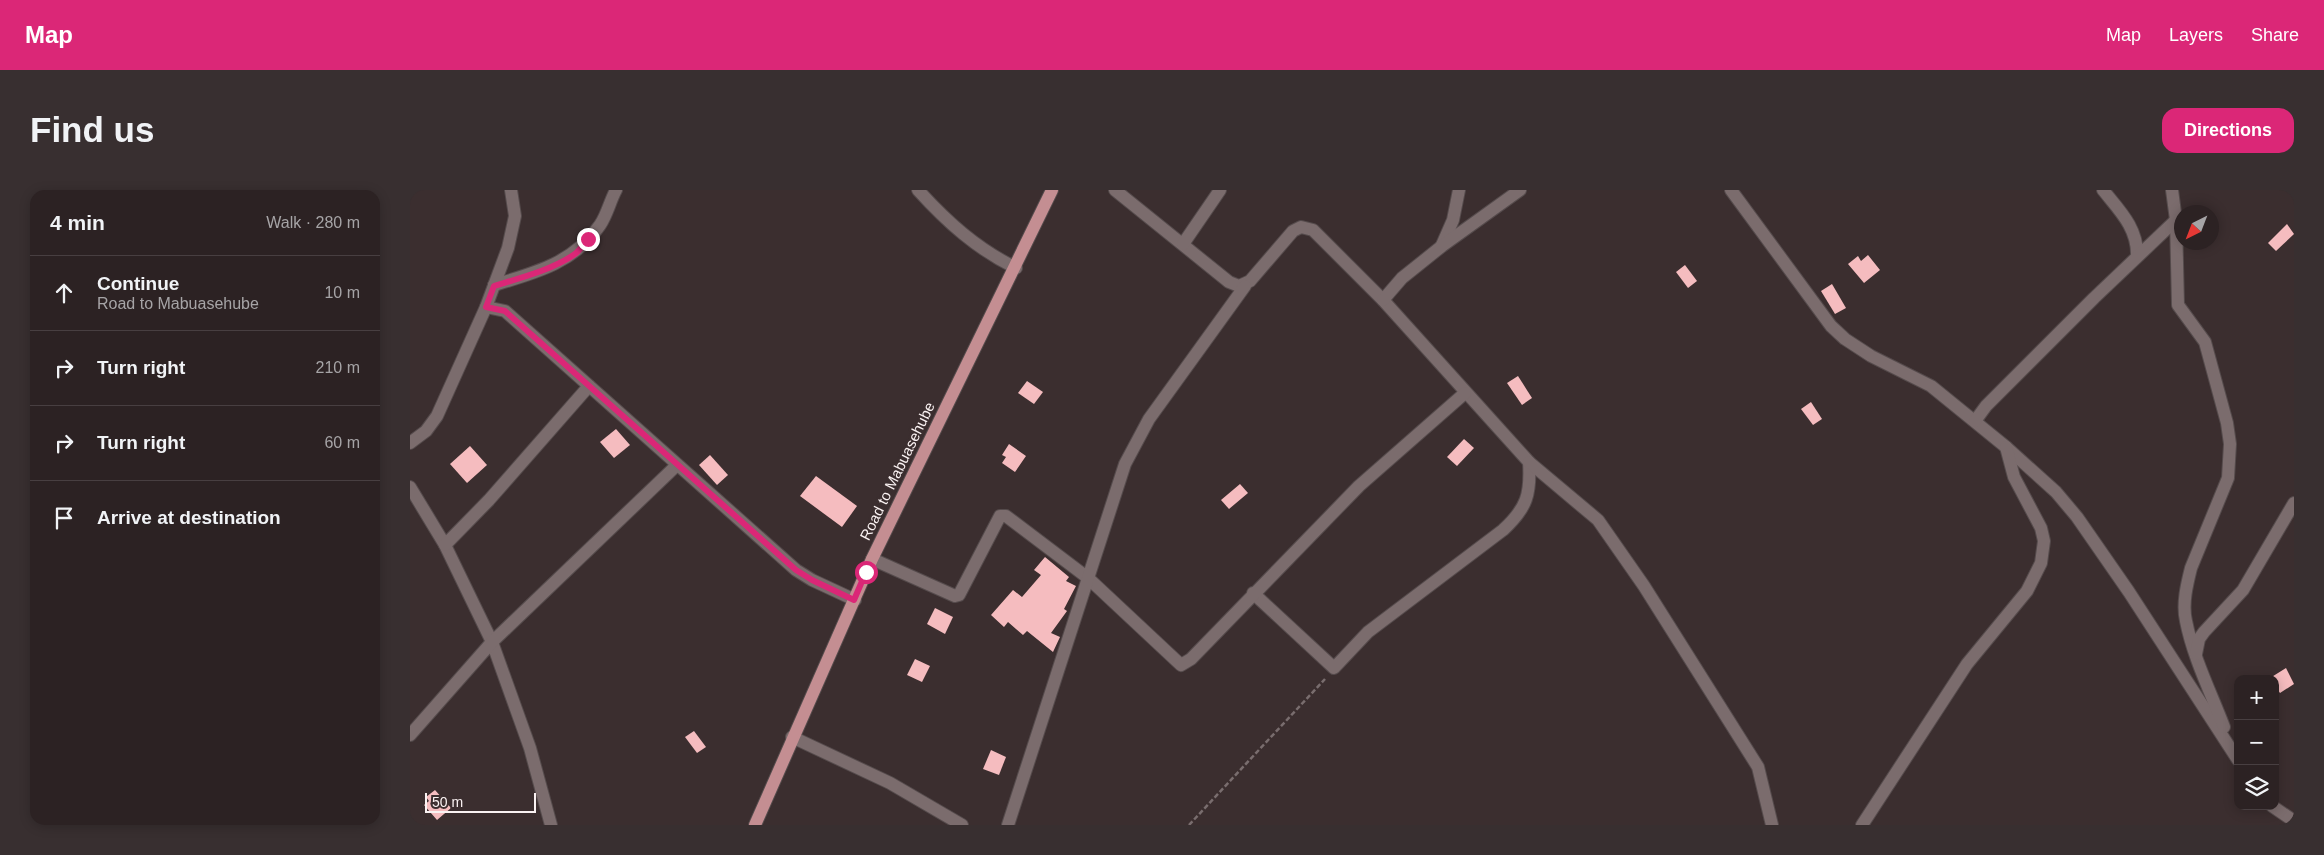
<!DOCTYPE html>
<html lang="en">
<head>
<meta charset="utf-8">
<style>
	:root { --surface:#2c2223; --page:#382f30; --text:#f1f3f6; --muted:#a6a4a6; --line:#483f41; --accent:#db2777 }
	body { margin:0; font-family:Helvetica,sans-serif; background:var(--page); color:var(--text) }
	.controls { position:absolute; right:15px; bottom:15px; display:grid; overflow:hidden; border-radius:10px; box-shadow:0 2px 12px #0003 }
	.controls button { width:45px; height:45px; display:grid; place-items:center; padding:0; border:0; border-bottom:1px solid var(--line); background:var(--surface); color:var(--text); font:25px sans-serif }
	.compass { position:absolute; left:1764px; top:15px; width:45px; height:45px; border-radius:50%; background:var(--surface); box-shadow:0 2px 12px #0003; rotate:222deg }
	.scale { position:absolute; left:15px; bottom:12px; width:111px; box-sizing:border-box; padding-left:5px; border:2px solid #faf2f2; border-top:0; font-size:14px; line-height:18px; white-space:nowrap; color:#faf2f2; -webkit-text-stroke:4px #3b2e2f; paint-order:stroke }
	.stop { position:absolute; width:15px; height:15px; margin:-11px; border:4px solid #db2777; border-radius:50%; background:#fff }
	.stop.end { background:#db2777; border-color:#fff; box-shadow:0 1px 5px #0008 }
	.list { margin:0; padding:0; list-style:none }
	h2 { display:flex; justify-content:space-between; align-items:center; height:65px; margin:0; padding:0 20px; font-size:21px }
	h2 small { font-size:16px; font-weight:400; color:var(--muted) }
	.list li { display:grid; grid-template-columns:32px 1fr auto; gap:15px; align-items:center; box-sizing:border-box; height:75px; padding:0 20px; border-top:1px solid var(--line) }
	.list b { display:block; font-size:19px; white-space:nowrap }
	.list p { margin:0; font-size:16px; white-space:nowrap; color:var(--muted) }
	.list em { font-size:16px; font-style:normal; color:var(--muted) }
	.icon { flex:none; width:28px; height:28px; fill:none; stroke:currentColor; stroke-width:2; stroke-linecap:round; stroke-linejoin:round }
	.map { position:relative; flex:none; width:1884px; height:635px; overflow:hidden; border-radius:15px }
	header { display:flex; align-items:center; gap:30px; box-sizing:border-box; height:70px; padding:0 25px; background:var(--accent); color:#fff }
	header strong { font-size:24px }
	nav { display:flex; gap:28px; margin-inline-start:auto; font-size:18px }
	.intro { display:flex; align-items:center; justify-content:space-between; box-sizing:border-box; height:120px; padding:0 30px }
	h1 { margin:0; font-size:35px }
	.button { padding:12px 22px; border-radius:15px; background:var(--accent); color:#fff; font-size:18px; font-weight:700 }
	main { display:flex; gap:30px; padding:0 30px }
	aside { flex:1; background:var(--surface); border-radius:15px; box-shadow:0 2px 12px #0003 }
	.map>svg:first-child { display:block }
	.building { fill:#f5bcbf }
	.lines { fill:none; stroke-linecap:round; stroke-linejoin:round }
	.minor-casing { stroke:#554b4c; stroke-width:14 }
	.major-casing { stroke:#554b4c; stroke-width:14 }
	.path { stroke:#796d6e; stroke-width:2.5; stroke-dasharray:5 2.5; stroke-linecap:butt }
	.minor { stroke:#7b6c6d; stroke-width:12 }
	.major { stroke:#c48e92; stroke-width:12 }
	.route { stroke:#db2777; stroke-width:6 }
	.labels { text-anchor:middle; dominant-baseline:central; stroke-width:5; stroke-linejoin:round; paint-order:stroke }
	.street-label { font-size:15px; fill:#faf2f2; stroke:#3b2e2f }
</style>
</head>
<body>
<header>
<strong>Map</strong>
<nav><a>Map</a><a>Layers</a><a>Share</a></nav>
</header>
<div class="intro"><h1>Find us</h1><a class="button">Directions</a></div>
<main>
<aside>
<h2>4 min<small>Walk · 280 m</small></h2>
<ul class="list">
<li><svg class="icon" aria-label="ahead" viewBox="0 0 24 24"><path d="M12 20V5M6 11l6-6 6 6"/></svg><div><b>Continue</b><p>Road to Mabuasehube</p></div><em>10 m</em></li>
<li><svg class="icon" aria-label="right" viewBox="0 0 24 24"><path d="M7 20v-9h11M14 6l5 5-5 5"/></svg><div><b>Turn right</b></div><em>210 m</em></li>
<li><svg class="icon" aria-label="right" viewBox="0 0 24 24"><path d="M7 20v-9h11M14 6l5 5-5 5"/></svg><div><b>Turn right</b></div><em>60 m</em></li>
<li><svg class="icon" aria-label="arrive" viewBox="0 0 24 24"><path d="M6 21V4h12l-3 4 3 4H6"/></svg><div><b>Arrive at destination</b></div></li>
</ul>
</aside>
<div class="map">
<svg width="1884" height="635" viewBox="0 0 1884 635">
	<rect width="100%" height="100%" fill="#3b2e2f"/>
	<g class="building">
		<path d="M1877 34 1884 44 1866 61 1858 53Z"/>
		<path d="M1458 65 1470 80 1454 93 1438 74 1448 66 1451 71Z"/>
		<path d="M1275 75 1287 91 1278 98 1266 82Z"/>
		<path d="M1422 94 1436 118 1425 124 1411 101Z"/>
		<path d="M1108 186 1122 208 1112 215 1097 193Z"/>
		<path d="M617 191 633 202 624 214 608 203Z"/>
		<path d="M1401 212 1412 229 1403 235 1391 219Z"/>
		<path d="M206 239 220 255 204 268 190 252Z"/>
		<path d="M1054 249 1064 258 1047 276 1037 267Z"/>
		<path d="M599 254 616 266 605 282 592 273 596 267 592 265Z"/>
		<path d="M60 256 77 275 57 293 40 274Z"/>
		<path d="M300 265 318 285 307 295 289 275Z"/>
		<path d="M406 286 447 316 432 337 390 306Z"/>
		<path d="M830 294 838 303 819 319 811 310Z"/>
		<path d="M635 367 659 387 656 391 666 396 654 419 657 421 641 443 650 447 643 462 617 441 613 445 598 432 594 437 581 425 603 400 612 407 631 385 624 380Z"/>
		<path d="M525 418 543 427 535 444 517 434Z"/>
		<path d="M505 469 520 476 512 492 497 485Z"/>
		<path d="M1876 478 1884 494 1870 503 1865 496V489L1860 488Z"/>
		<path d="M284 541 296 557 287 563 275 547Z"/>
		<path d="M581 560 596 567 589 585 573 579Z"/>
		<path d="M25 600 41 618 27 630 14 615 19 611 16 607Z"/>
	</g>
	<g class="lines">
		<defs>
			<g id="minor">
				<path d="M508 0C537 32 567 59 606 78"/>
				<path d="M705 0 819 92 829 96 840 91 883 41 891 37 903 40 973 110 1119 272C1121 304 1117 318 1093 340L958 442 924 478 843 403"/>
				<path d="M1321 0 1421 136 1435 149 1461 166 1521 196 1596 257 1646 302 1667 327 1719 402 1828 570"/>
				<path d="M1693 0C1709 20 1728 38 1727 66"/>
				<path d="M1762 0 1766 30 1768 115 1795 152 1817 233 1820 254 1818 288 1781 378C1777 394 1772 414 1776 431 1783 467 1801 503 1814 537"/>
				<path d="M773 54 810 0"/>
				<path d="M1032 55 1043 30 1049 0"/>
				<path d="M84 95C125 83 164 73 190 35 197 25 200 11 206 0"/>
				<path d="M973 110 992 88 1032 56 1110 0"/>
				<path d="M76 117 95 121 386 380 402 390 445 410"/>
				<path d="M1565 231 1576 216 1684 108 1766 30"/>
				<path d="M0 253 16 241 27 226 76 117 98 58 105 26 101 0"/>
				<path d="M1119 272 1188 330 1234 396 1348 577 1362 635"/>
				<path d="M0 297 35 355 82 452 120 558 141 635"/>
				<path d="M35 355 79 310 179 196"/>
				<path d="M462 369 545 406 549 405 590 326H596L678 388 771 475 781 469 949 296 1055 203"/>
				<path d="M1786 464 1789 449 1794 442 1833 400 1884 313"/>
				<path d="M0 545 82 452 267 275"/>
				<path d="M382 547 480 593 552 635"/>
				<path d="M1862 616 1884 631"/>
				<path d="M598 635 715 274 739 229 835 96"/>
				<path d="M1452 635 1557 474 1617 401 1631 373 1634 351 1631 338 1604 287 1596 257"/>
			</g>
			<path id="major" d="M345 635 462 369 642 0"/>
		</defs>
		<use href="#minor" class="minor-casing"/>
		<use href="#major" class="major-casing"/>
		<path class="path" d="M779 635 915 489"/>
		<use href="#minor" class="minor"/>
		<use href="#major" class="major"/>
	</g>
	<g class="lines">
		<path class="route" d="M178 49C174 54 170 60 165 64 142 80 110 88 84 96L76 117 95 121 386 380 402 390 444 410 456 382"/>
	</g>
	<g class="labels">
		<g class="street-label">
			<text transform="translate(487 281) rotate(-64)">Road to Mabuasehube</text>
		</g>
	</g>
</svg>
<div class="controls">
<button>+</button>
<button>−</button>
<button><svg class="icon" aria-label="layers" viewBox="0 0 24 24"><path d="M12 4l9 5-9 5-9-5zM3 14l9 5 9-5"/></svg></button>
</div>
<svg class="compass" viewBox="-18 -18 36 36"><path d="M0-13l5 13h-10z" fill="#e53935"/><path d="M0 13l5-13h-10z" fill="#a6a4a6"/></svg>
<div class="scale">50 m</div>
<div class="stop" style="left:456px;top:382px"></div>
<div class="stop end" style="left:178px;top:49px"></div>
</div>
</main>
</body>
</html>
